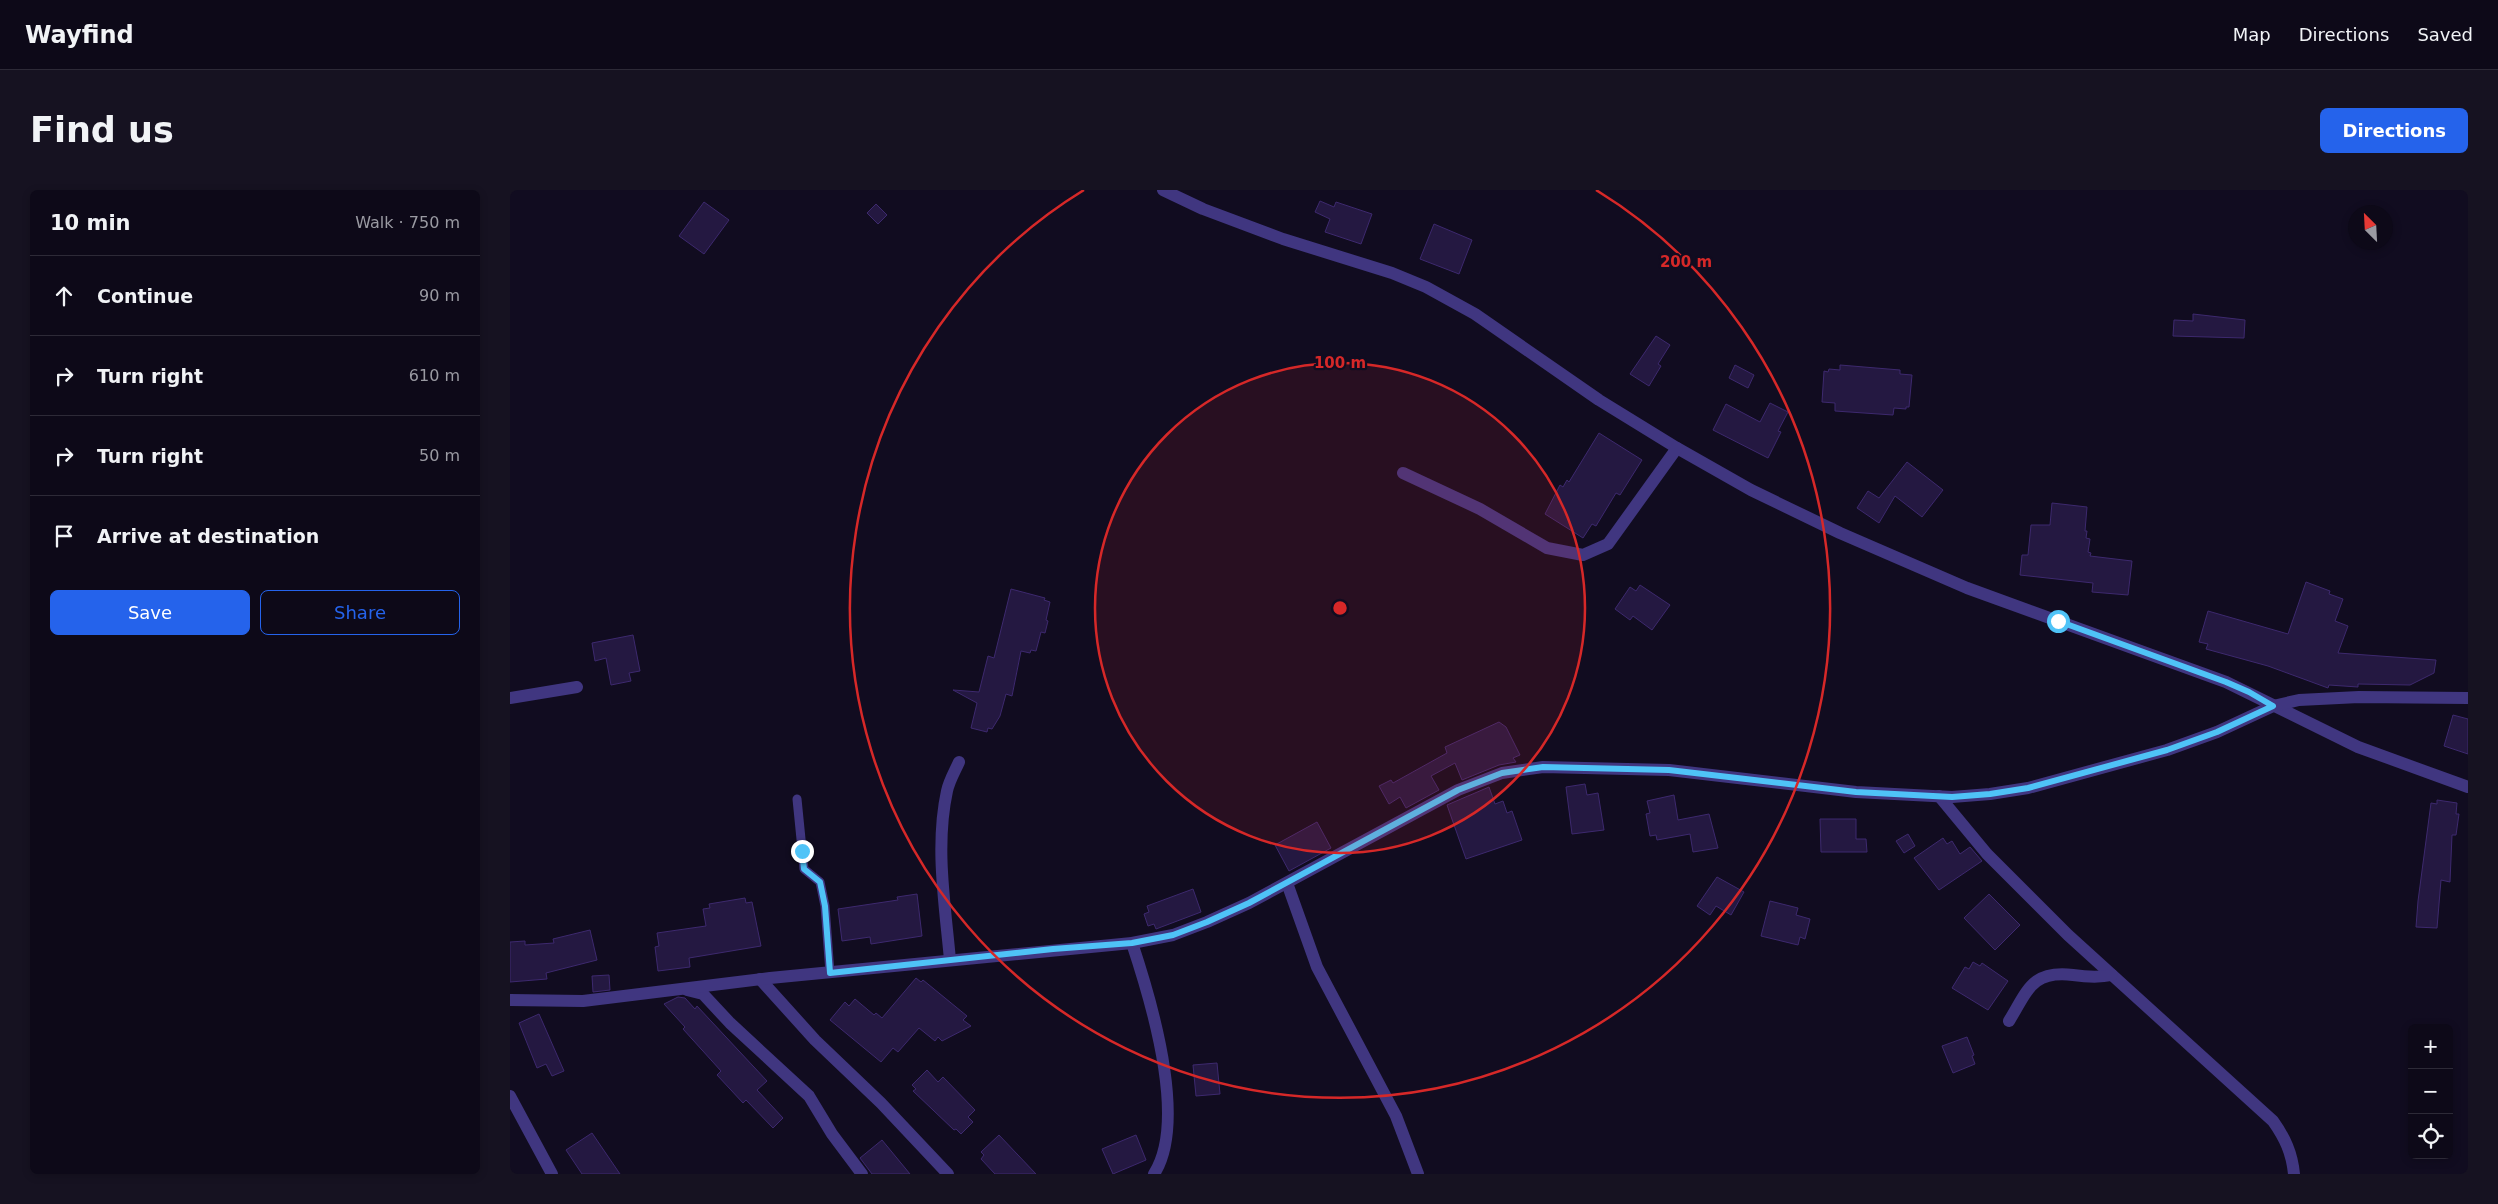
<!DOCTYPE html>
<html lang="en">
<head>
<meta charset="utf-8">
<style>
	:root { --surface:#0d0918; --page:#161221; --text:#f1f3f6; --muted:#9a9aa2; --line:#2d2a37; --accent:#2563eb }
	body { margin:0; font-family:"DejaVu Sans",sans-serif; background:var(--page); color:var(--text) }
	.controls { position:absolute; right:15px; bottom:15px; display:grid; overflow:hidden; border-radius:8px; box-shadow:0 2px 8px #0003 }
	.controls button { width:45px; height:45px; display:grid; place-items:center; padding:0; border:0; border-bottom:1px solid var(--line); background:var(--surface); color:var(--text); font:25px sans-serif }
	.compass { position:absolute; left:1838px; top:15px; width:45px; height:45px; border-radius:50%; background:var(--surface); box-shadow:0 2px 8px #0003; rotate:336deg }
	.stop { position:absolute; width:15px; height:15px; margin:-11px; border:4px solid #4fc3f7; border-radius:50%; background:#fff }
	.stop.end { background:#4fc3f7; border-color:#fff; box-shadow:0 1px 5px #0008 }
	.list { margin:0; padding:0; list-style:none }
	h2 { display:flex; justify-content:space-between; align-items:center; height:65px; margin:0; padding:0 20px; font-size:21px }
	h2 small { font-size:16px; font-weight:400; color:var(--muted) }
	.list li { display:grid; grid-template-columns:32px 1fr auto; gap:15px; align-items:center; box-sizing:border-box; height:80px; padding:0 20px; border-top:1px solid var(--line) }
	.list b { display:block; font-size:19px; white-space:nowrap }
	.list em { font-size:16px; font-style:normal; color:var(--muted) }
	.actions { display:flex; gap:10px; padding:15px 20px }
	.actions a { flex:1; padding:11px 0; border:1px solid var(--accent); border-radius:8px; text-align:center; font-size:18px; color:var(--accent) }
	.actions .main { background:var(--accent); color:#fff }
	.icon { flex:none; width:28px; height:28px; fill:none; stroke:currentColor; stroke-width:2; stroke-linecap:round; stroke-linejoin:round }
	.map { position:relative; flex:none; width:1958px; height:984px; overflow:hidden; border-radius:8px }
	header { display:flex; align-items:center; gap:30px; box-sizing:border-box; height:70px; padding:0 25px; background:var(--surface); border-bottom:1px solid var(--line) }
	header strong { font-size:24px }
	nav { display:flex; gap:28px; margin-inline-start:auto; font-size:18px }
	.intro { display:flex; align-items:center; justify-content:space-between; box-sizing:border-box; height:120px; padding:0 30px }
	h1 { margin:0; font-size:35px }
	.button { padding:12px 22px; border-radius:8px; background:var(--accent); color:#fff; font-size:18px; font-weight:700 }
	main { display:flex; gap:30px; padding:0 30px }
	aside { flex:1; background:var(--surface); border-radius:8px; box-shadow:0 2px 8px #0003 }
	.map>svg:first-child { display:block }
	.building { fill:#241841; stroke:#3d296e }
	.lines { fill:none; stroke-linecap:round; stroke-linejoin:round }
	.lane { stroke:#403680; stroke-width:9 }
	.street { stroke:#403680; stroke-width:12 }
	.route { stroke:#4fc3f7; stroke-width:6 }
	.ring { fill:none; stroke:#d62828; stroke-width:2.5 }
	.centre { fill:#d62828; stroke:#110c20; stroke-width:2.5 }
	.ring-label { font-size:15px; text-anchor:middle; font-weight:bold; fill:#d62828; stroke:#110c20; stroke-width:4.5; stroke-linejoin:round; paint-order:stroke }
</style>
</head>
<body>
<header>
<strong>Wayfind</strong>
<nav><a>Map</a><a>Directions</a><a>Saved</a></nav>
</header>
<div class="intro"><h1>Find us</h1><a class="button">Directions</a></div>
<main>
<aside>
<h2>10 min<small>Walk · 750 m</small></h2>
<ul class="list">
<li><svg class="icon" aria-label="ahead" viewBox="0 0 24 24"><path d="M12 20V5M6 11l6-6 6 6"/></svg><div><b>Continue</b></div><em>90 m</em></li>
<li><svg class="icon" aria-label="right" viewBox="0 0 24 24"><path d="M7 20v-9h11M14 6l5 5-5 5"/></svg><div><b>Turn right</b></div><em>610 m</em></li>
<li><svg class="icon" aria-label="right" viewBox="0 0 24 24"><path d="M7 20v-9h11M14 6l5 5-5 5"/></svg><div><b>Turn right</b></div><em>50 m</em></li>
<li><svg class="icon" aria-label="arrive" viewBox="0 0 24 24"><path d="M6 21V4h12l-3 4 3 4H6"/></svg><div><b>Arrive at destination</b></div></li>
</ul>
<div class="actions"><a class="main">Save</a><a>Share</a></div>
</aside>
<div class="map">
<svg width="1958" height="984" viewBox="0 0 1958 984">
	<rect width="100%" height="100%" fill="#110c20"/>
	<g class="building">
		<path d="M810 11 824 17 826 12 862 24 851 54 815 42 820 29 805 22Z"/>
		<path d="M194 12 219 30 194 64 169 46Z"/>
		<path d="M366 14 377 25 368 34 357 23Z"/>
		<path d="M924 34 962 50 949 84 910 69Z"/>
		<path d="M1683 124 1735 130 1734 148 1663 146 1664 130 1683 131Z"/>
		<path d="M1146 146 1160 155 1148 174 1151 176 1139 196 1120 184Z"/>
		<path d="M1225 175 1244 185 1238 198 1219 188Z"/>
		<path d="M1330 175 1390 180V184L1402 185 1399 217H1396V219L1384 218 1383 225 1325 221V213L1312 212 1314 181 1318 182 1319 179 1330 180Z"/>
		<path d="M1260 213 1278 222 1268 241 1271 242 1258 268 1203 240 1216 214 1250 232Z"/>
		<path d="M1089 243 1132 270 1110 305 1106 303 1086 336 1082 334 1073 348 1035 324 1050 295 1053 297 1057 290 1059 292Z"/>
		<path d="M1397 272 1433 300 1412 327 1385 306 1369 333 1347 318 1358 301 1369 308Z"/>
		<path d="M1542 313 1577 317 1575 341H1577L1576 348 1580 349 1578 362 1581 363 1580 366 1622 371 1618 405 1582 402 1583 393 1510 385 1512 365H1518L1521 335H1540Z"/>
		<path d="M1796 392 1820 401 1819 404 1833 409 1825 431 1838 436 1828 463 1926 470 1924 483 1900 495 1848 494V497L1819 495 1818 498 1758 476 1696 459 1698 454 1689 452 1698 421 1778 444Z"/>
		<path d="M1130 395 1160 415 1142 440 1123 426 1120 430 1105 419 1120 397 1126 401Z"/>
		<path d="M501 399 535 408 534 410 540 412 536 430 538 431 535 443 531 442 526 461 521 460 520 463 511 461 502 506 496 504 490 526 482 539 478 538 477 542 461 538 467 513 443 500 469 502 478 466 484 468Z"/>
		<path d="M123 445 130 481 119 483 121 491 101 495 96 468 85 471 82 453Z"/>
		<path d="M1943 525 1958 529V564L1934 556Z"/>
		<path d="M989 532 996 537 1010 565 1003 568 1006 572 989 575 952 590 945 573 921 586 929 600 896 618 890 607 879 614 869 596 881 590 883 593 937 563 935 557Z"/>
		<path d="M1075 594 1077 605 1088 603 1094 640 1062 644 1056 597Z"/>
		<path d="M979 597 985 614 993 611 997 623 1002 621 1012 650 956 669 937 615Z"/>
		<path d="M1164 605 1168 630 1199 624 1208 658 1183 662 1180 644 1147 650 1146 645 1140 646 1136 624 1140 623 1137 611Z"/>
		<path d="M1927 610 1947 613 1946 624H1949L1946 645H1942L1940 692 1931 690 1927 738 1906 737 1908 711 1921 613 1927 614Z"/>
		<path d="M1310 629H1346V649H1356L1357 662H1311Z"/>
		<path d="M807 632 821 658 779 681 765 655Z"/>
		<path d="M1398 644 1405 656 1394 663 1386 651Z"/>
		<path d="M1433 648 1437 654 1442 651 1450 664 1460 657 1472 671 1429 700 1404 668Z"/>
		<path d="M1207 687 1234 702 1221 725 1206 716 1200 725 1187 716Z"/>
		<path d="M683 699 691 722 646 739 644 734 638 736 634 724 639 722 637 716Z"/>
		<path d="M407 704 412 746 361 754 360 747 332 751 328 719 388 710 387 707Z"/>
		<path d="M1479 704 1510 735 1485 760 1454 728Z"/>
		<path d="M235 708 236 713 242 712 251 756 179 768 180 777 148 781 145 757 149 756 147 743 196 736 193 719 200 718 199 714Z"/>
		<path d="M1260 711 1288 718 1286 725 1300 729 1295 749 1290 747 1288 755 1251 746Z"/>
		<path d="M80 740 87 770 36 783 37 789 0 792V752L15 751V755L44 753 43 749Z"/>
		<path d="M1463 772 1470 776 1472 773 1498 791 1478 820 1442 798 1455 777 1459 779Z"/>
		<path d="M99 785 100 800 83 802 82 786Z"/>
		<path d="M406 788 411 792 413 790 457 826 453 830 461 836 432 851 428 847 425 851 409 838 388 862 383 858 371 872 320 830 335 812 339 816 345 809 364 825 366 823 372 828Z"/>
		<path d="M168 807 175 808 185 819 187 816 257 891 247 900 273 928 263 938 236 910 233 913 207 885 211 881 173 839 175 837 154 814Z"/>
		<path d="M29 824 54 881 42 886 36 874 27 878 9 833Z"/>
		<path d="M1457 847 1464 865 1462 866 1465 874 1443 883 1432 856Z"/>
		<path d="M707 873 710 904 686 906 683 875Z"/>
		<path d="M417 880 428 892 433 887 465 920 458 927 463 932 451 944 446 939 444 940 403 901 406 899 402 895Z"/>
		<path d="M82 943 110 984H72L56 960Z"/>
		<path d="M489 945 526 984H485L471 969 474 965 471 962Z"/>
		<path d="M626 945 636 970 603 984 592 959Z"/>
		<path d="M372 950 400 984H362L350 968Z"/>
	</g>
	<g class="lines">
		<path class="lane" d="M287 609 294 679 310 692 315 716 320 783"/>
		<g class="street">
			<path d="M653 0 693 19 773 49 882 83 916 97 965 124 1089 210 1167 258 1241 300 1330 343 1457 398 1716 492 1848 557 1958 597"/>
			<path d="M893 283 970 319 1037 358 1073 365 1098 354 1167 258"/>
			<path d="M0 508 67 497"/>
			<path d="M1429 606 1477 664 1558 745 1763 931C1775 948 1782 963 1784 984"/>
			<path d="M777 693 807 777 886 926 908 984"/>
			<path d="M622 753C641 810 678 931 644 984"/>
			<path d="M440 770C435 714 425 656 437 601 439 591 445 581 449 572"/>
			<path d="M250 789 305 850 371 913 438 984"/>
			<path d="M177 800 193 804 220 833 299 906 322 944 352 984"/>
			<path d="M0 810 73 811 260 788 622 753 663 745 697 732 739 713 948 600 992 583 1033 577 1159 580 1346 602 1442 607 1480 604 1518 598 1657 560 1707 542 1763 516 1789 510 1849 507 1958 508"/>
			<path d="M1499 831C1518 800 1522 780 1563 785 1577 787 1588 788 1602 785"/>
			<path d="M0 906 42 984"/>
		</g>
	</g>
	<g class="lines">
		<path class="route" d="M292 661 294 679 310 692 315 716 320 783 543 759 622 753 663 745 697 732 739 713 948 600 992 583 1033 577 1159 580 1346 602 1442 607 1480 604 1518 598 1657 560 1707 542 1763 516 1739 502 1716 492 1548 431"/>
	</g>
	<circle cx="830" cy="418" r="245" fill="#d62828" fill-opacity=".12"/>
	<g class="ring">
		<circle cx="830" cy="418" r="245"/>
		<path d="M1086 0A490 490 0 1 1 574 0"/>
	</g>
	<circle cx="830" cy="418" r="8" class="centre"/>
	<g class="ring-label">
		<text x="1176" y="77">200 m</text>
		<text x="830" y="178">100 m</text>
	</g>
</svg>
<div class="controls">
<button>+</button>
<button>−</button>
<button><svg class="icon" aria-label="locate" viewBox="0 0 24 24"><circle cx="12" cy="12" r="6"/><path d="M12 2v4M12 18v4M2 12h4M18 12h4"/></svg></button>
</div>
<svg class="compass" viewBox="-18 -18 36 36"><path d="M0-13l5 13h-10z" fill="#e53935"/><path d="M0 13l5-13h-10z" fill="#9a9aa2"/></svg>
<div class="stop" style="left:1548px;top:431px"></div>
<div class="stop end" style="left:292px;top:661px"></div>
</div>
</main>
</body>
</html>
